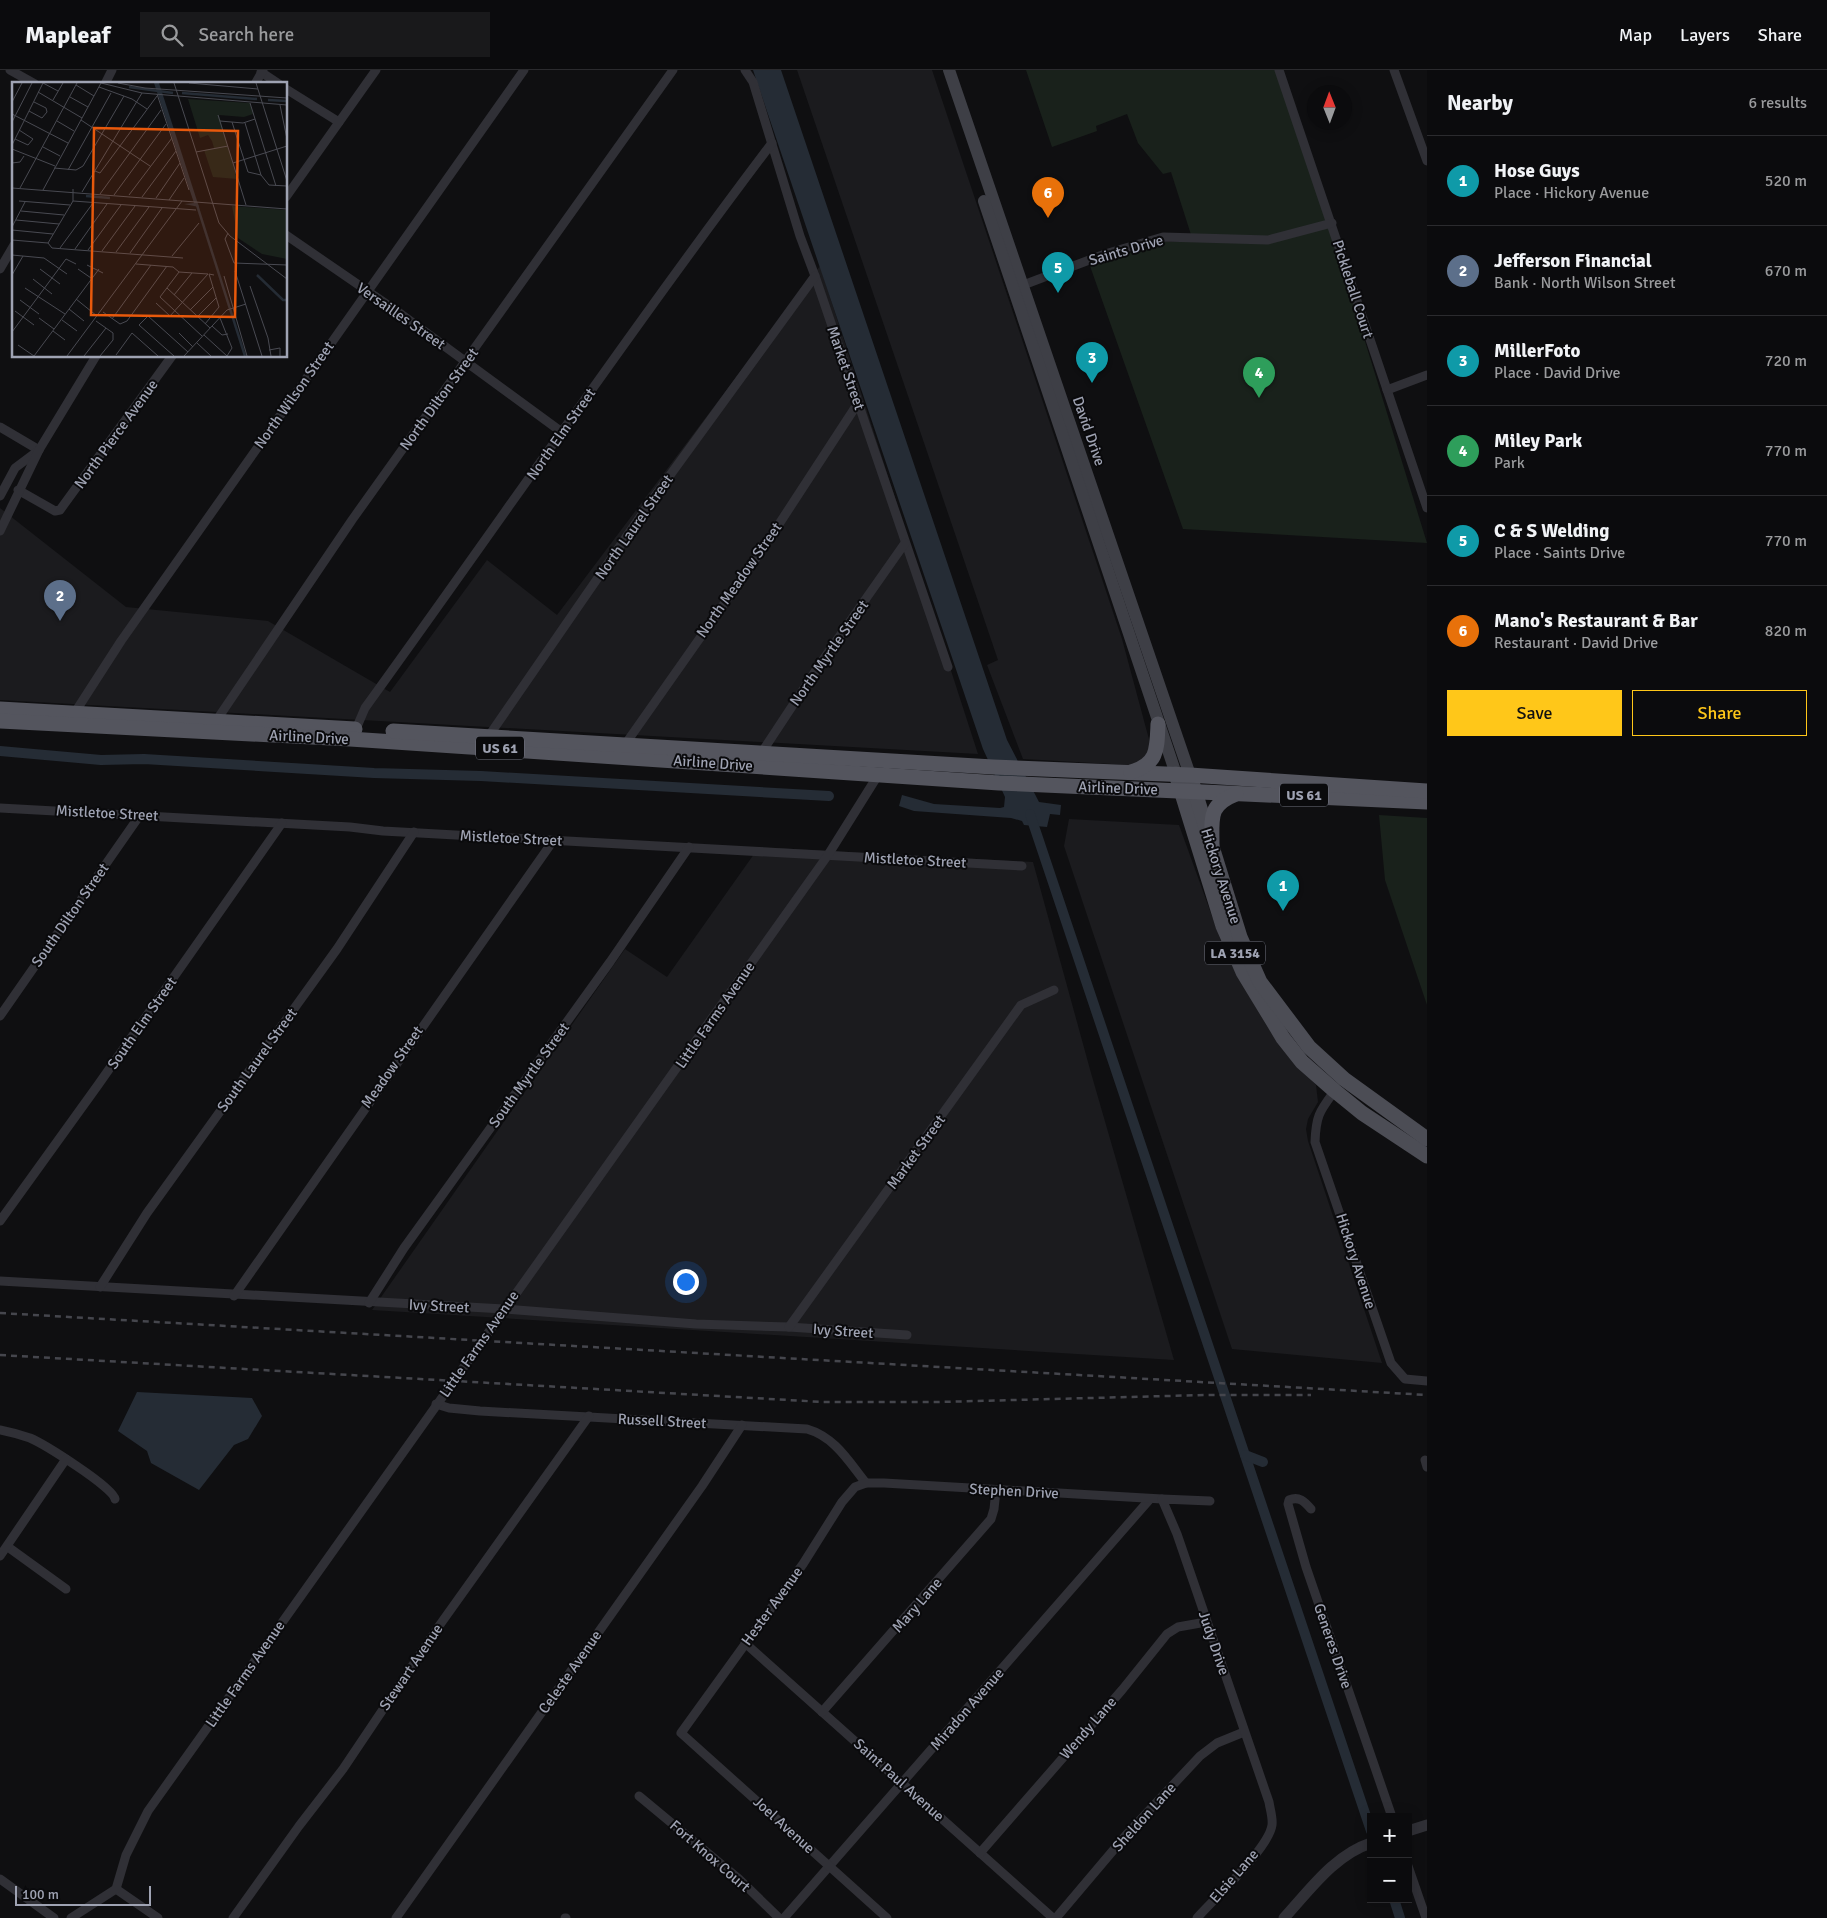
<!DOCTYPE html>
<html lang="en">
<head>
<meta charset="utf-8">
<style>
	:root { --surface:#0b0b0d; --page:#19191b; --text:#f1f3f6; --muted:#9a9b9d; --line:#2b2b2e; --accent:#ffc719 }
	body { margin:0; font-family:Signika,sans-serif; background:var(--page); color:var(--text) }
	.controls { position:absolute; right:15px; bottom:15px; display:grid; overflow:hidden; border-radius:0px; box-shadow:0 2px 12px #0003 }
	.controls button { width:45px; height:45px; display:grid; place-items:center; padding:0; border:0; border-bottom:1px solid var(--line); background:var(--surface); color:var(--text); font:25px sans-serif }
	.compass { position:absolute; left:1307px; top:15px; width:45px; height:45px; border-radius:50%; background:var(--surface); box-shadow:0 2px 12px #0003; rotate:359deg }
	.scale { position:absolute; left:15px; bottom:12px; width:136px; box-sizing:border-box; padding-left:5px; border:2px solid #9fa3b3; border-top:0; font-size:14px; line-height:18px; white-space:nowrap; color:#9fa3b3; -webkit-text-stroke:4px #0a0a0c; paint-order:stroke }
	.you { position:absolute; left:685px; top:1211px; width:18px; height:18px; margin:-12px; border:4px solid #fff; border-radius:50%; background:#1a73e8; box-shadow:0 0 0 8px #1a73e833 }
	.badge { display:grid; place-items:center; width:32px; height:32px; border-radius:50%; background:var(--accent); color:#fff; font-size:16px; font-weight:700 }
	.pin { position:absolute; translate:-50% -41px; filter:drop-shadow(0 1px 2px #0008) }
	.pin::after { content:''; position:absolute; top:26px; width:18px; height:15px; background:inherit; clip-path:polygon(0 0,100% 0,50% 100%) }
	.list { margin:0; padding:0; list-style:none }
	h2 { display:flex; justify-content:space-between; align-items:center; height:65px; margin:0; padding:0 20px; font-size:21px }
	h2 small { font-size:16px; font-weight:400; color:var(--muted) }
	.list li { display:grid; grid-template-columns:32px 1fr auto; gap:15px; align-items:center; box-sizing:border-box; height:90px; padding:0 20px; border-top:1px solid var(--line) }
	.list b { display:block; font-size:19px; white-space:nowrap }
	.list p { margin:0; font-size:16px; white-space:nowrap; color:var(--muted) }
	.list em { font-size:16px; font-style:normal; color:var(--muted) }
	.actions { display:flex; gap:10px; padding:15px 20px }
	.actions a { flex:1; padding:11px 0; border:1px solid var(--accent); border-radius:0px; text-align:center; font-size:18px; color:var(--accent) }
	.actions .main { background:var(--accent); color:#111 }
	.icon { flex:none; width:28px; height:28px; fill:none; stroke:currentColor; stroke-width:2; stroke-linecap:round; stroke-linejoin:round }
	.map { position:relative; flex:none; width:1427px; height:1848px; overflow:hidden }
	header { display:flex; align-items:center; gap:30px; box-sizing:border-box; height:70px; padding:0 25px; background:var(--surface); border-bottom:1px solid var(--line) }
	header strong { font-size:24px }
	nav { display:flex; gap:28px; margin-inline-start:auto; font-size:18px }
	.search { width:350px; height:45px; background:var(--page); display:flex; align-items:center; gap:12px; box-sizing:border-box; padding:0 18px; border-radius:0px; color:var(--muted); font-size:19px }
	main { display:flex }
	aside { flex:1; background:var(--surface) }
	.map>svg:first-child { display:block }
	.built { fill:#1b1b1e }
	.green { fill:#19211b }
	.water { fill:#252c35 }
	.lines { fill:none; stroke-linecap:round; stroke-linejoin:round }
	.canal { stroke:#252c35; stroke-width:10 }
	.minor { stroke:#303036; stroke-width:9 }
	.tertiary { stroke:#303036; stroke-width:11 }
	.secondary { stroke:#3e3f46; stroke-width:12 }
	.primary { stroke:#4c4d55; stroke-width:15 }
	.trunk { stroke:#54555e; stroke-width:15 }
	.rail { stroke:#45464d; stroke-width:2.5; stroke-dasharray:6 5; stroke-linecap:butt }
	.labels { text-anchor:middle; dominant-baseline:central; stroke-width:4; stroke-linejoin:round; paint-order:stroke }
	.shield { fill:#0a0a0c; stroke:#727581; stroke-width:1 }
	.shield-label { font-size:14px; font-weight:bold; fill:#9fa3b3 }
	.street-label { font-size:15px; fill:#9fa3b3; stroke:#0a0a0c }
	.inset-river { fill:none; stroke:#252c35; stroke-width:2.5 }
	.inset-road { fill:none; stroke:#494a52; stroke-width:1 }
	.view { fill:#e8590c; fill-opacity:0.15; stroke:#e8590c; stroke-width:2.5 }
	.inset-edge { fill:none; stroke:#9fa3b3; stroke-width:2.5 }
</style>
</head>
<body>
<header>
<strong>Mapleaf</strong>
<div class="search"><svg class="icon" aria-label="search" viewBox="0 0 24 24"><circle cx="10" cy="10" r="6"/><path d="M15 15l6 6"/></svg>Search here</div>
<nav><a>Map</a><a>Layers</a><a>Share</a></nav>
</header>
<main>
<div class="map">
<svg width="1427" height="1848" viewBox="0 0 1427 1848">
	<rect width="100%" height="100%" fill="#0f0f11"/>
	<g class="built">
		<path d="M797 0H932L1122 569 1150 673 1151 680 1144 692 1129 695 1023 689 987 595 998 590Z"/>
		<path d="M820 196 978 684 0 630V438L126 537 268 551 390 622 487 490 557 545Z"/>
		<path d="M1069 749 1179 755 1221 871 1237 905 1267 956 1316 1015 1318 1032 1308 1049 1306 1059 1308 1071 1382 1293 1232 1279 1064 776Z"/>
		<path d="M759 777 1033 792 1091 1003 1174 1290 372 1240 625 879 667 907Z"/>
	</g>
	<g class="green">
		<path d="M1026 0H1277L1300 60 1427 473 1183 459 1090 196 1163 172 1193 171 1171 102 1163 104 1138 73 1127 44 1096 56 1097 61 1052 77Z"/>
		<path d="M1379 745 1427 748V935L1385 810Z"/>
	</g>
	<g class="water">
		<path d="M753 0H781L1007 670 1039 732 1061 735 1060 745 1050 744 1047 757 1024 755 1022 751 1011 748 914 741 899 736 902 725 934 734 1000 738 1004 737 1005 727 983 679Z"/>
		<path d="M137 1322 252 1328 262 1346 248 1369 234 1375 199 1420 151 1393 147 1381 118 1361Z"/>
	</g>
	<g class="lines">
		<g class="canal">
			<path d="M0 681 101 690 144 689 374 703 481 706 829 726"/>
			<path d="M1030 744 1371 1761"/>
			<path d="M1245 1385 1263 1392"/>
			<path d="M1394 1829 1400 1848"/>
		</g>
		<g class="minor">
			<path d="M10 0 35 14"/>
			<path d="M745 0 753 12 800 166 815 206 948 597"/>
			<path d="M1279 0 1427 438"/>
			<path d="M1394 0 1427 91"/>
			<path d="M261 2 279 14"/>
			<path d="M105 14 112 0"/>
			<path d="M255 14 263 0"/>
			<path d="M286 19 339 52"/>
			<path d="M286 127 376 0"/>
			<path d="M286 165 398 242 563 363"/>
			<path d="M0 199 14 175"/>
			<path d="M1018 217 1105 184 1163 167 1268 170 1332 153"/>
			<path d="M1387 320 1427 305"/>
			<path d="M0 357 39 380"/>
			<path d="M18 420 55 441 60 440 172 286"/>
			<path d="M0 426 15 398 39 380"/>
			<path d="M0 461 39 380 96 286"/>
			<path d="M72 647 121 571 524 0"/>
			<path d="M214 654 352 450 673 0"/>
			<path d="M356 659 365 638C501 450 632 258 772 73"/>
			<path d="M486 670 644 441 815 206"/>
			<path d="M624 676 766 474 858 333"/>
			<path d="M760 685 820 594 905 473"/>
			<path d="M0 738 350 757 383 761 1022 796"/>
			<path d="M0 946 140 745"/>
			<path d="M1336 1019C1320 1041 1316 1044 1315 1072L1391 1293 1405 1309 1427 1311"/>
			<path d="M0 1151 98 1015 282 753"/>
			<path d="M0 1211 504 1239 696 1254 789 1257 907 1265"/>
			<path d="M100 1217 147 1143 337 879 414 762"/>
			<path d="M234 1226 553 771"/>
			<path d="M369 1233 404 1178 610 892 689 777"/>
			<path d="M789 1257 1021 935 1054 920"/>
			<path d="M436 1334 449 1338 480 1341 807 1359C835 1367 849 1392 866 1413"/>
			<path d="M0 1360C10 1362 21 1365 30 1368 44 1374 113 1417 115 1429"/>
			<path d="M1425 1390 1427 1397"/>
			<path d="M1311 1439C1304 1431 1299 1426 1289 1430L1288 1434 1306 1497 1392 1747"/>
			<path d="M8 1477 66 1519"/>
			<path d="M0 1486 66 1389"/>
			<path d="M745 1573 1053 1848"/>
			<path d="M822 1642 991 1449 994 1439 996 1420"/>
			<path d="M639 1726 739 1809 779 1848"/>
			<path d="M980 1783 1122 1620 1167 1564 1178 1557 1206 1552"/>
			<path d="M1408 1796 1426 1848"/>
			<path d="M0 1809 54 1848"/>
			<path d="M116 1819 158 1848"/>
			<path d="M71 1848 116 1819 126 1785 148 1741 828 785 880 702"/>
			<path d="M233 1848 299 1756 343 1699 439 1556 589 1346"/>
			<path d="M396 1848 702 1416 742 1355"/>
			<path d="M565 1848H566"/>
			<path d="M784 1848 1150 1429"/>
			<path d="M887 1848 681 1663 803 1494 842 1432 855 1417 866 1413H884L1162 1429"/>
			<path d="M1056 1848 1127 1764 1200 1686 1217 1673 1244 1662"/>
			<path d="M1197 1848C1214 1829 1269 1778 1272 1755 1273 1748 1270 1739 1269 1732L1177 1464 1162 1429 1210 1431"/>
		</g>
		<g class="tertiary">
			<path d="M1408 1761 1427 1755"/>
			<path d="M1284 1848C1309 1821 1334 1785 1371 1773"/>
		</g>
		<g class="secondary">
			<path d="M949 0 1190 705"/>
			<path d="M984 131 1176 704"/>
		</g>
		<g class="primary">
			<path d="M1176 704 1223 856 1243 902 1283 968 1302 992 1335 1021 1362 1043 1427 1086"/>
			<path d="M1191 709 1240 867 1260 912 1309 977 1344 1009 1427 1069"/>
		</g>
		<g class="trunk">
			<path d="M0 639 355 659"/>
			<path d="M0 651 350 669 999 713 1427 732"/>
			<path d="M393 661 993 697 1190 705 1427 721"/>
			<path d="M1131 702C1158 694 1157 679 1158 654"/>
			<path d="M1212 775C1212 748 1208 735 1236 724"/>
		</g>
		<g class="rail">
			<path d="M0 1243 1427 1325"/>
			<path d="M0 1285 823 1332H938L1205 1325H1311"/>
		</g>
	</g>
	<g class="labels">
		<g class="shield">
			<rect x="476" y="666.5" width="48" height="23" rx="4"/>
			<rect x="1280" y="713.5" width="48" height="23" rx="4"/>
			<rect x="1205" y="871.5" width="60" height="23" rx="4"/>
		</g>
		<g class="shield-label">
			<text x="500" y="678">US 61</text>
			<text x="1304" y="725">US 61</text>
			<text x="1235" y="883">LA 3154</text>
		</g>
		<g class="street-label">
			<text transform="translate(1126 180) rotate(-16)">Saints Drive</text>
			<text transform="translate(1353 219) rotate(72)">Pickleball Court</text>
			<text transform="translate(401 246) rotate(35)">Versailles Street</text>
			<text transform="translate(846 298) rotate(71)">Market Street</text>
			<text transform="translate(294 325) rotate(-55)">North Wilson Street</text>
			<text transform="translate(439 329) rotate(-54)">North Dilton Street</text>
			<text transform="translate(1089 361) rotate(71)">David Drive</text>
			<text transform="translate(116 364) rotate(-54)">North Pierce Avenue</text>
			<text transform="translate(561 364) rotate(-55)">North Elm Street</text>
			<text transform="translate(634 457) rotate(-55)">North Laurel Street</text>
			<text transform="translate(739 510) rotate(-55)">North Meadow Street</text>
			<text transform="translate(829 583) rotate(-55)">North Myrtle Street</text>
			<text transform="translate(309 667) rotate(3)">Airline Drive</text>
			<text transform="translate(713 693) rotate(4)">Airline Drive</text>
			<text transform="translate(1118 718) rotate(2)">Airline Drive</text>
			<text transform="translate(107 743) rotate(3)">Mistletoe Street</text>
			<text transform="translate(511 768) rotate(3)">Mistletoe Street</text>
			<text transform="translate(915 790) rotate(3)">Mistletoe Street</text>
			<text transform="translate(1221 806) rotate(72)">Hickory Avenue</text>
			<text transform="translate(70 845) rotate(-55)">South Dilton Street</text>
			<text transform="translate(715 945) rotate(-55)">Little Farms Avenue</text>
			<text transform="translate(142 953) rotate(-55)">South Elm Street</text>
			<text transform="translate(257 990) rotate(-54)">South Laurel Street</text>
			<text transform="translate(392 997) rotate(-55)">Meadow Street</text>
			<text transform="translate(529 1005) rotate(-54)">South Myrtle Street</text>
			<text transform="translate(916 1082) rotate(-54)">Market Street</text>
			<text transform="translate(1356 1191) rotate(72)">Hickory Avenue</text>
			<text transform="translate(439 1236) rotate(3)">Ivy Street</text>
			<text transform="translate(843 1261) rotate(4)">Ivy Street</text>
			<text transform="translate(479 1274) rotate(-55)">Little Farms Avenue</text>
			<text transform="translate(662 1351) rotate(3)">Russell Street</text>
			<text transform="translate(1014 1421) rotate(3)">Stephen Drive</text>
			<text transform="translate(917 1535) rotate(-49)">Mary Lane</text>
			<text transform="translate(772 1536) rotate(-54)">Hester Avenue</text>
			<text transform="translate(1214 1573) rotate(71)">Judy Drive</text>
			<text transform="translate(1333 1576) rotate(71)">Generes Drive</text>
			<text transform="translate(411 1597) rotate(-56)">Stewart Avenue</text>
			<text transform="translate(570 1602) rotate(-55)">Celeste Avenue</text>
			<text transform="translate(245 1604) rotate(-55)">Little Farms Avenue</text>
			<text transform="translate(967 1639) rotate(-49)">Miradon Avenue</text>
			<text transform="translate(1088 1658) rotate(-49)">Wendy Lane</text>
			<text transform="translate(899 1710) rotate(42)">Saint Paul Avenue</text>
			<text transform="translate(1144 1747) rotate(-48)">Sheldon Lane</text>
			<text transform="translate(784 1755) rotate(42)">Joel Avenue</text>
			<text transform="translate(710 1786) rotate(41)">Fort Knox Court</text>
			<text transform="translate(1234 1806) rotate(-49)">Elsie Lane</text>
		</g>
	</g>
	<g transform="translate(12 12)">
		<rect width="275" height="275" fill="#0f0f11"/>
		<path d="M176 17 238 21 241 32 232 35 207 33 225 97 201 95 192 68 202 66 200 59 196 53 188 56ZM220 124 275 128V177L250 172 226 156Z" fill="#19211b"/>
		<path d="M142 1H147L187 125 172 122 182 121Z" fill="#252c35"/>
		<path class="inset-river" d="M117 5 161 11M170 11 245 17M256 18 275 19M74 114 98 116M185 123 233 274M245 193 271 218H275"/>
		<path class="inset-road" d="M31 1 46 9M89 1 130 11 275 23M106 1 133 6 275 16M162 1 207 141 218 154 275 197M177 1 246 7M244 1 275 99M64 3 82 14M87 5 120 17 135 27M26 10 70 36M145 12 177 108M58 15 76 25M41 18 51 1M0 20 10 1M238 21 264 104M268 23 275 57M17 29 30 36 35 30 34 26 22 20M0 32 56 61M206 33 234 123M69 38 138 84M45 39 62 49M208 39 231 41 243 37M0 40 20 1M220 40 236 90 249 93M233 41 249 93 257 103 275 104M3 57 16 63 21 57 7 48M0 63 31 1M31 65 48 74M0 67 43 84M184 70 216 64M0 81 8 80 12 74M221 81 275 64M42 86 64 88 71 84 112 14M56 88 99 11M83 89 88 91 145 14M0 106 275 127M8 106 65 1M31 108 89 1M70 110 130 11M88 112 149 28M102 113 154 42M117 113 160 56M130 115 164 69M144 116 168 81M157 118 172 96M7 119 58 123M61 119 184 128M9 129 52 133M4 138 47 142M0 145 13 120M0 148 41 152M216 151 213 157 222 181 275 183M0 158 36 161 40 166 171 176M36 161 61 119V107M48 166 81 121M63 167 95 122M76 168 109 123M90 169 123 124M104 170 137 125M118 171 150 126M0 173 32 176 55 192M160 174 187 141M124 182 161 185 167 190M75 183 91 191M28 187 48 202M66 187 79 196M223 189 250 274M167 190 148 215 190 254M167 190 196 192M0 193 11 174M212 194 235 274M21 197 40 212M238 204 256 256 259 274M13 206 53 232M155 206 198 246M162 213 180 191M64 217 85 234M8 218 27 232M144 221 158 234 196 192M57 227 72 239M178 228 201 205M3 229 22 243M91 230 108 242M185 235 204 216M27 236 42 247M208 236 220 266 215 274M100 237 139 183M50 238 65 249M84 239 101 251M108 242 115 239 155 184M193 242 207 225 197 192 202 193M200 244 210 253 216 252M41 249 53 258M0 250 54 177 64 182M167 251 181 265M192 253 215 274M185 261 199 274M6 263 22 274M257 268 268 266V274M104 273 120 251 146 274M22 274 87 187M55 274 170 119M72 274 94 246M88 274 101 258V251M162 274 127 243 136 234 176 270M172 274 215 228 234 222"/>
		<path class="view" d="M82 46 226 49 223 235 79 233Z"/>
		<rect width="275" height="275" class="inset-edge"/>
	</g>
</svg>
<div class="controls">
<button>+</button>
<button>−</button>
</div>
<svg class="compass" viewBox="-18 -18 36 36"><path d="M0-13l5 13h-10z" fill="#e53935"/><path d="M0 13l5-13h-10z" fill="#9a9b9d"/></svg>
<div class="scale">100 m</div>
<div class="you"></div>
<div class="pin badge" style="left:1283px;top:841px;background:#0f9aa8">1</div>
<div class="pin badge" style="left:60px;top:551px;background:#5c6f8a">2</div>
<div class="pin badge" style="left:1092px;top:313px;background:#0f9aa8">3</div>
<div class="pin badge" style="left:1259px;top:328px;background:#2e9e5b">4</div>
<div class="pin badge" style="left:1058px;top:223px;background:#0f9aa8">5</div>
<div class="pin badge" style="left:1048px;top:148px;background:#e8710a">6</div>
</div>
<aside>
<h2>Nearby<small>6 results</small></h2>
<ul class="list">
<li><span class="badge" style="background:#0f9aa8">1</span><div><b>Hose Guys</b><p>Place · Hickory Avenue</p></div><em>520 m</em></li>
<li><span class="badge" style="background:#5c6f8a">2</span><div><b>Jefferson Financial</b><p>Bank · North Wilson Street</p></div><em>670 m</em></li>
<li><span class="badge" style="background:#0f9aa8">3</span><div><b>MillerFoto</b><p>Place · David Drive</p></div><em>720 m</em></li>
<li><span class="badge" style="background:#2e9e5b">4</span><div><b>Miley Park</b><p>Park</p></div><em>770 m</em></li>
<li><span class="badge" style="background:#0f9aa8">5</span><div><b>C &amp; S Welding</b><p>Place · Saints Drive</p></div><em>770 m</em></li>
<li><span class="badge" style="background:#e8710a">6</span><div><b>Mano's Restaurant &amp; Bar</b><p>Restaurant · David Drive</p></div><em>820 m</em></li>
</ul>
<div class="actions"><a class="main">Save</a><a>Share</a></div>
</aside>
</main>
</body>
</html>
